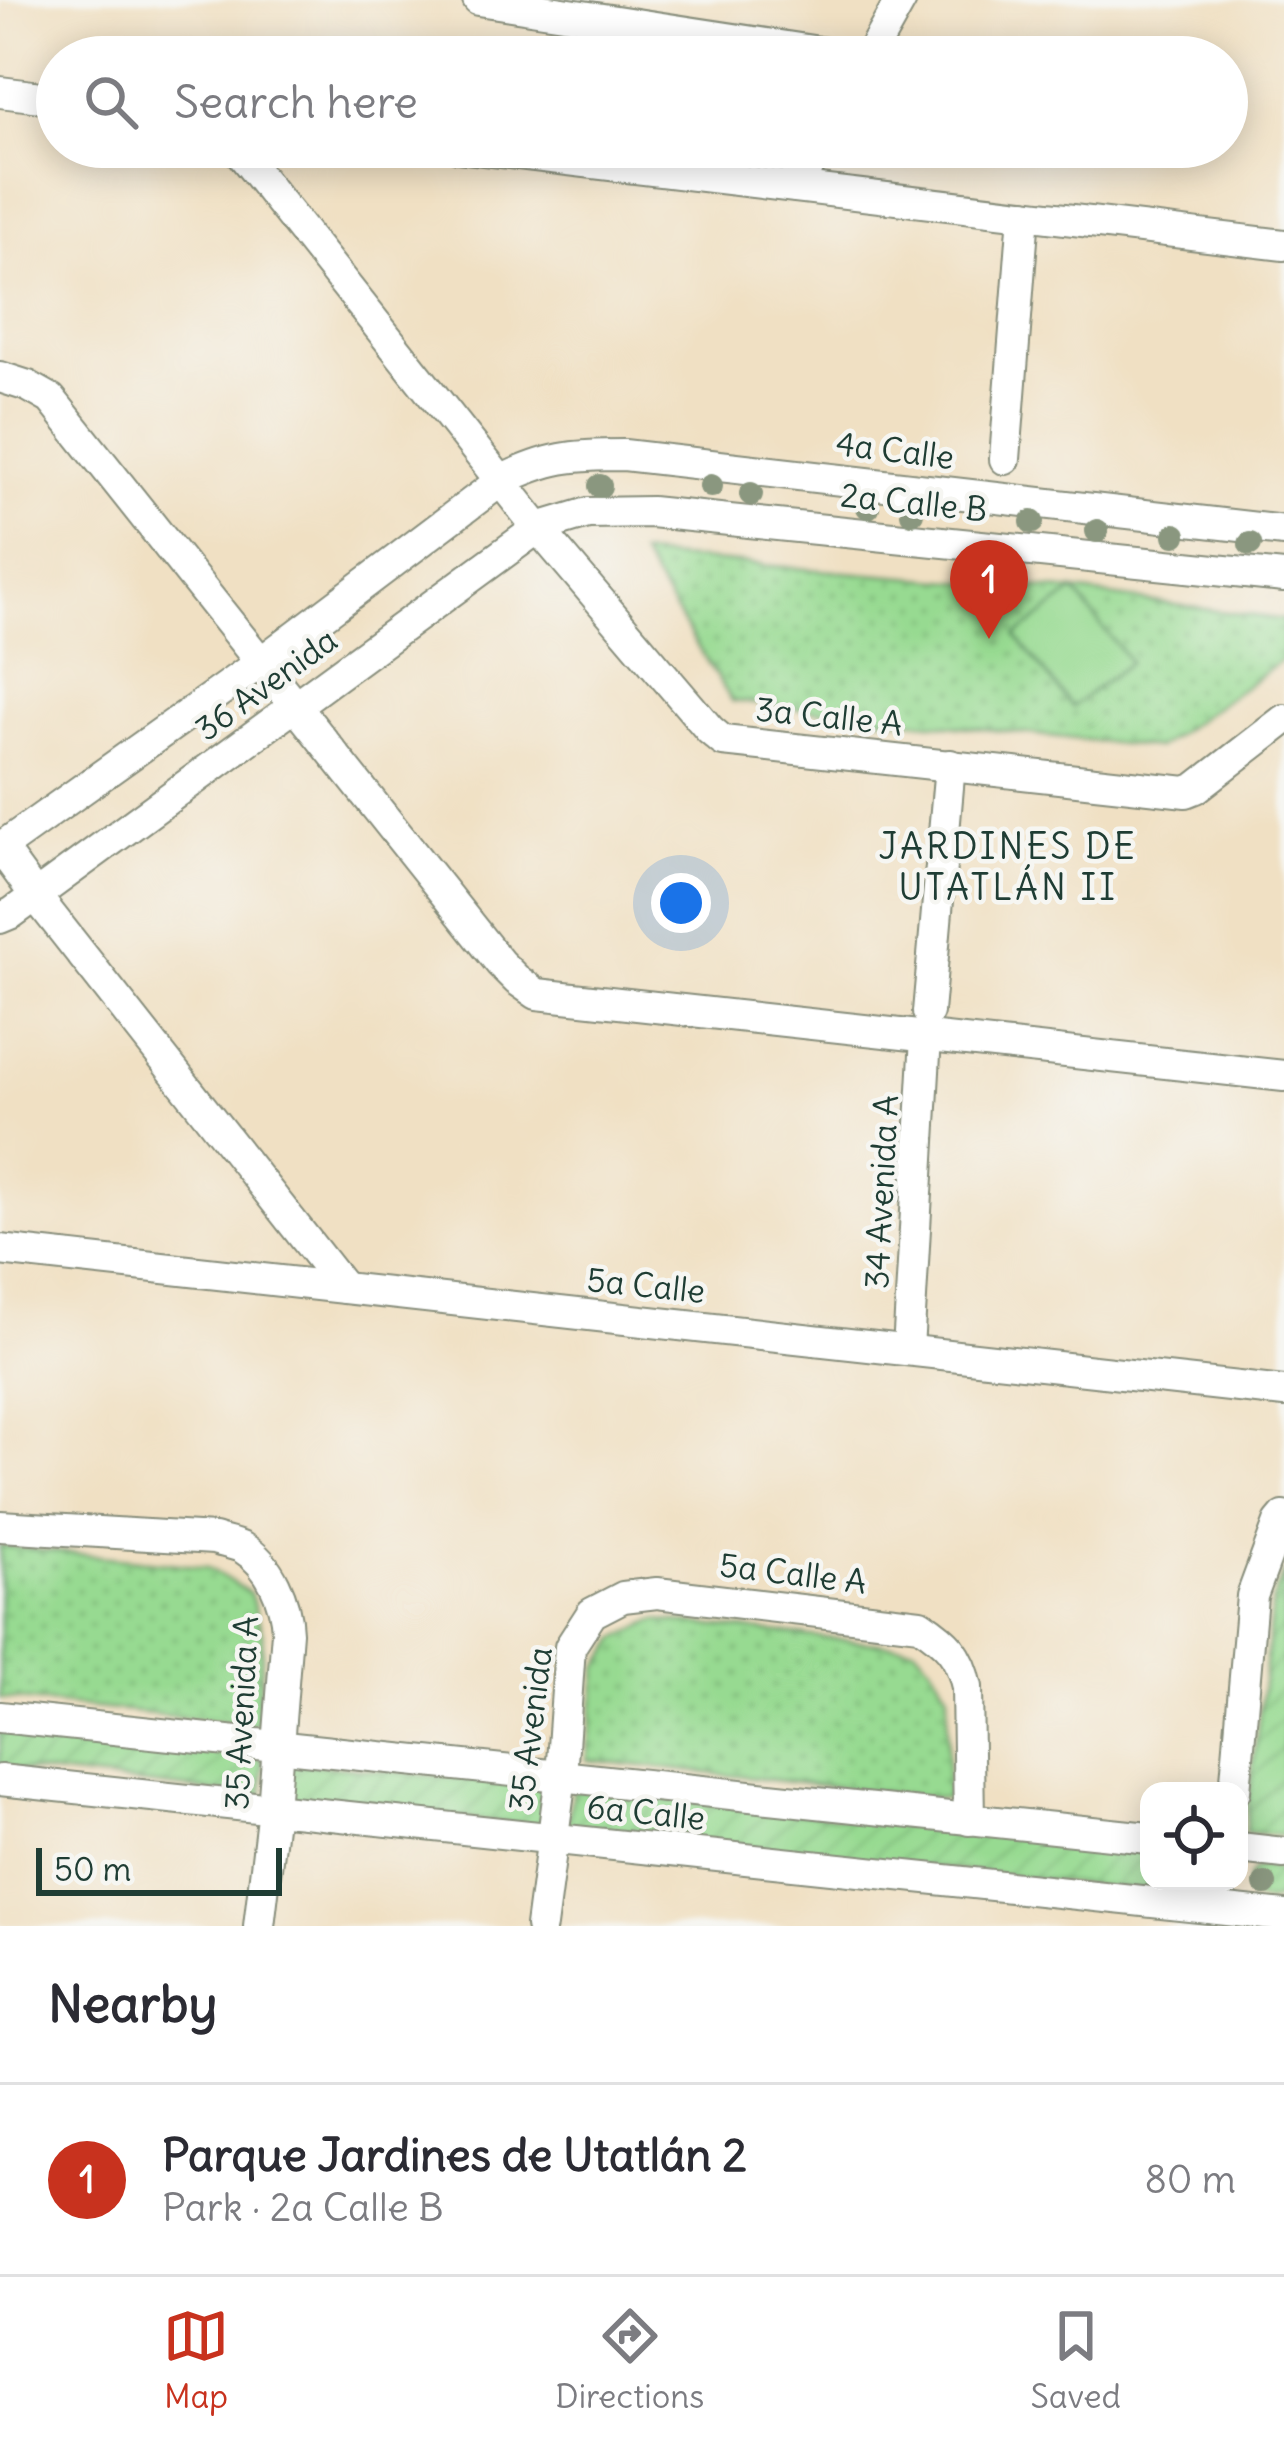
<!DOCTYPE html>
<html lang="en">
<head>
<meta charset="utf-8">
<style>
	:root { --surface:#fff; --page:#f2f2f3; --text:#2b2b33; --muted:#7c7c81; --line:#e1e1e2; --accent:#c8321e }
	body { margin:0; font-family:Delius,sans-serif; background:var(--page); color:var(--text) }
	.controls { position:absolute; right:36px; bottom:36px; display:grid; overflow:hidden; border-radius:24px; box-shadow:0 6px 30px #0003 }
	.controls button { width:108px; height:108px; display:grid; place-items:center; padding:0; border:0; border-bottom:3px solid var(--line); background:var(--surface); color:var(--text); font:60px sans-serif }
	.scale { position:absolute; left:36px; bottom:30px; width:246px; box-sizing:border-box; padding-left:12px; border:6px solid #1f3d34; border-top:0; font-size:33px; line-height:42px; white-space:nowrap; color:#1f3d34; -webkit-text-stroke:9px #f6f6f2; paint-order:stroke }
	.you { position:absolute; left:681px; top:903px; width:42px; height:42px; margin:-30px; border:9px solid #fff; border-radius:50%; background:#1a73e8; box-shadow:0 0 0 18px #1a73e833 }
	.badge { display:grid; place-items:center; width:78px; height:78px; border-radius:50%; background:var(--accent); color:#fff; font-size:39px; font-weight:700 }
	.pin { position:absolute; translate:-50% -99px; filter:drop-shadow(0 3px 6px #0008) }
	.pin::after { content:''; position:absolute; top:63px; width:42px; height:36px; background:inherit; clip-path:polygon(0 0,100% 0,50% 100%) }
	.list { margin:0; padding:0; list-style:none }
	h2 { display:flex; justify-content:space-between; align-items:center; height:156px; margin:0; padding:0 48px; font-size:51px }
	h2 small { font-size:39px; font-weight:400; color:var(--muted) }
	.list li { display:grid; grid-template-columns:78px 1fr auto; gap:36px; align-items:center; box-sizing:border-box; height:192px; padding:0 48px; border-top:3px solid var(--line) }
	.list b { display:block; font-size:45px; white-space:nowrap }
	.list p { margin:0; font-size:39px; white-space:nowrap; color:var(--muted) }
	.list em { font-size:39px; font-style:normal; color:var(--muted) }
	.icon { flex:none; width:66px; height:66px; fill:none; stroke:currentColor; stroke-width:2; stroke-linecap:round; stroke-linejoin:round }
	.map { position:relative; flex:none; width:1284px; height:1926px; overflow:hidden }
	.search { position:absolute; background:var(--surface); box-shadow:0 6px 30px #0003; left:36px; right:36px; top:36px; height:132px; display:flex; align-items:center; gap:30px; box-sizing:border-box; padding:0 42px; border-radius:66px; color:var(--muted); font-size:45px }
	.sheet { height:348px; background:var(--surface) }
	nav { display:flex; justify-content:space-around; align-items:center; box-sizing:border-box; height:168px; border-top:3px solid var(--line); background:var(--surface); font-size:33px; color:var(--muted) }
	nav a { display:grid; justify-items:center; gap:6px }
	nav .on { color:var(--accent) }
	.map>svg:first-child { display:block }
	.park { fill:url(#park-dots); stroke:#5b8c62; stroke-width:3 }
	.garden { fill:url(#garden-furrows); stroke:#5b8c62; stroke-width:3 }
	.pitch { fill:#97da91; stroke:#5b8c62; stroke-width:3 }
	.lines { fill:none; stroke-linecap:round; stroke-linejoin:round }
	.street-casing { stroke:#888e7c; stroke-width:34 }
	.street { stroke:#fff; stroke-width:30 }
	.tree { fill:#8a977f }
	.labels { text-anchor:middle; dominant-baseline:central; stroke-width:9; stroke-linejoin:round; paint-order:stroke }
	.street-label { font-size:33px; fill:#1f3d34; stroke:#f6f6f2 }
	.neighbourhood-label { font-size:36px; letter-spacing:3px; fill:#1f3d34; stroke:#f6f6f2 }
</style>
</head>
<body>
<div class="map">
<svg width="1284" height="1926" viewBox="0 0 1284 1926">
	<defs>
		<pattern id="park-dots" width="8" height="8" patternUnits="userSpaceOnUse" patternTransform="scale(3)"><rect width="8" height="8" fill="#97da91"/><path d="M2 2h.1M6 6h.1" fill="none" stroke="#82bc7e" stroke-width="1.8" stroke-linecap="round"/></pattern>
		<pattern id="garden-furrows" width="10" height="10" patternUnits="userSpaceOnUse" patternTransform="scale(3)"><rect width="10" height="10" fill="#97da91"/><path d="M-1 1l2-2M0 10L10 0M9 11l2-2" fill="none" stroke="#82bc7e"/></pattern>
	</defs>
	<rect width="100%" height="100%" fill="#f6f6f2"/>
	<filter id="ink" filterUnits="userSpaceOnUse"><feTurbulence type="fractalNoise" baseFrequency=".00833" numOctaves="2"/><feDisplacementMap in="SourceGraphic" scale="24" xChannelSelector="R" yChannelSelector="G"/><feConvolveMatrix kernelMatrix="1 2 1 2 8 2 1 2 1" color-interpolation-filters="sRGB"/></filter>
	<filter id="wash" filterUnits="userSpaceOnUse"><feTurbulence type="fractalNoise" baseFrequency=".004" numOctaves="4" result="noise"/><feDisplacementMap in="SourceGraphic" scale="48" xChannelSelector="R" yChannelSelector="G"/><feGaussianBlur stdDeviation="2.7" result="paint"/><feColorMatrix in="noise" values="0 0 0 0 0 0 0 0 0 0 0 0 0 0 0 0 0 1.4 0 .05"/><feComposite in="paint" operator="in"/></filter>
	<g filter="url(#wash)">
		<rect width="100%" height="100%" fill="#f0e0c3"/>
		<g class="park">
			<path d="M640 555 1074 591 1284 620V659L1157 748 732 701Z"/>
			<path d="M0 1546 206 1567 250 1593 263 1635 258 1725 0 1698Z"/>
			<path d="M657 1620 915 1647 930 1664 948 1693 947 1799 587 1760 598 1668 618 1638Z"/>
		</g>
		<g class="garden">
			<path d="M1284 1571V1836L1245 1832 1273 1600Z"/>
			<path d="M0 1730 263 1759 262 1797 0 1768Z"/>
			<path d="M288 1762 546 1786 541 1827 285 1799Z"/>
			<path d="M573 1789 1149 1850V1881H1213L1211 1898 567 1828Z"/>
			<circle cx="1265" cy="1884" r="18"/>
		</g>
		<path class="pitch" d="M1074 591 1130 662 1072 707 1016 636Z"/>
	</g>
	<g filter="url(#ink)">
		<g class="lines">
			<defs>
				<g id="street">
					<path d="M478 0 852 57"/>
					<path d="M869 57 901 0"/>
					<path d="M0 92 57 99"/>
					<path d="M236 147 538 528 710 730 723 741 1186 792 1196 788 1284 720"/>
					<path d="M458 147 1284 245"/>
					<path d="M796 187 819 147"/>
					<path d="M0 377 28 386 51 399 500 963 517 980 537 994 1284 1076"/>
					<path d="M1005 459 1024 214"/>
					<path d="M0 847 35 895 344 1288"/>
					<path d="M0 848 261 662 502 480C550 457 571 455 624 455L1284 531"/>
					<path d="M0 918 12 913 538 528 588 513 651 512 1284 577"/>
					<path d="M928 1012 950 765"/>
					<path d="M0 1250 1284 1392"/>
					<path d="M908 1350 926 1037"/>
					<path d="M0 1526 214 1539C223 1542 235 1544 243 1548 270 1564 286 1602 287 1632L273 1809 259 1926"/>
					<path d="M0 1717 1149 1838"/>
					<path d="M0 1780 1284 1916"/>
					<path d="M1235 1791 1252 1596 1279 1523 1284 1517"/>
					<path d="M1239 1848 1284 1853"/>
					<path d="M541 1926 561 1776 570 1647 592 1613 623 1597 657 1593 920 1624C947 1642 960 1654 967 1687L969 1820"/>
				</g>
			</defs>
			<use href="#street" class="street-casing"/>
			<use href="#street" class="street"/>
		</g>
		<g class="tree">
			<circle cx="600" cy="486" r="12"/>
			<circle cx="711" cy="486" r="12"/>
			<circle cx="751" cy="494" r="12"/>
			<circle cx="868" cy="507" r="12"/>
			<circle cx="912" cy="513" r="12"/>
			<circle cx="1032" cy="522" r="12"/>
			<circle cx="1097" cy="531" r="12"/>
			<circle cx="1175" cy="535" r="12"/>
			<circle cx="1250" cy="544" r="12"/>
			<circle cx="1265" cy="1884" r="12"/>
		</g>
	</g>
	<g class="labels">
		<g class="street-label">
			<text transform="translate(895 450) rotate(7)">4a Calle</text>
			<text transform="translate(914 502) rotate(6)">2a Calle B</text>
			<text transform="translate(266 684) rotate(-36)">36 Avenida</text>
			<text transform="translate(829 716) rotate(6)">3a Calle A</text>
			<text transform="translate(881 1192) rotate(-87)">34 Avenida A</text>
			<text transform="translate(646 1285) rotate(6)">5a Calle</text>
			<text transform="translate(793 1573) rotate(7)">5a Calle A</text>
			<text transform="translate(241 1713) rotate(-87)">35 Avenida A</text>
			<text transform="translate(530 1729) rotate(-83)">35 Avenida</text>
			<text transform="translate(646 1812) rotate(6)">6a Calle</text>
		</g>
		<g class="neighbourhood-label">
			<text x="1008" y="846">JARDINES DE<tspan x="1008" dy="41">UTATLÁN II</tspan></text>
		</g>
	</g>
</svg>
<div class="controls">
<button><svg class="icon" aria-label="locate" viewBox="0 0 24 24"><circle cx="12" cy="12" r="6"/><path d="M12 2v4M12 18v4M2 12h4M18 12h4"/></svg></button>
</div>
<div class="scale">50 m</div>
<div class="you"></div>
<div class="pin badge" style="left:989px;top:639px">1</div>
<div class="search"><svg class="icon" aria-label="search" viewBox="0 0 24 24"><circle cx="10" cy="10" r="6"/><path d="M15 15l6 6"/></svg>Search here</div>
</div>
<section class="sheet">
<h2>Nearby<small></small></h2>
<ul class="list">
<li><span class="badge">1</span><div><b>Parque Jardines de Utatlán 2</b><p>Park · 2a Calle B</p></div><em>80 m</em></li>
</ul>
</section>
<nav>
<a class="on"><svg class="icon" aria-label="map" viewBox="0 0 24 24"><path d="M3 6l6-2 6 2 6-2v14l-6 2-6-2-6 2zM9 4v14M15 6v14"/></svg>Map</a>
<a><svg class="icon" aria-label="directions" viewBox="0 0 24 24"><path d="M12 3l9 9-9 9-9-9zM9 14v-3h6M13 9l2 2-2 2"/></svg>Directions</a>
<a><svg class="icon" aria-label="saved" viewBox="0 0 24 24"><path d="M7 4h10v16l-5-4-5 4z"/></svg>Saved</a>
</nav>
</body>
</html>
